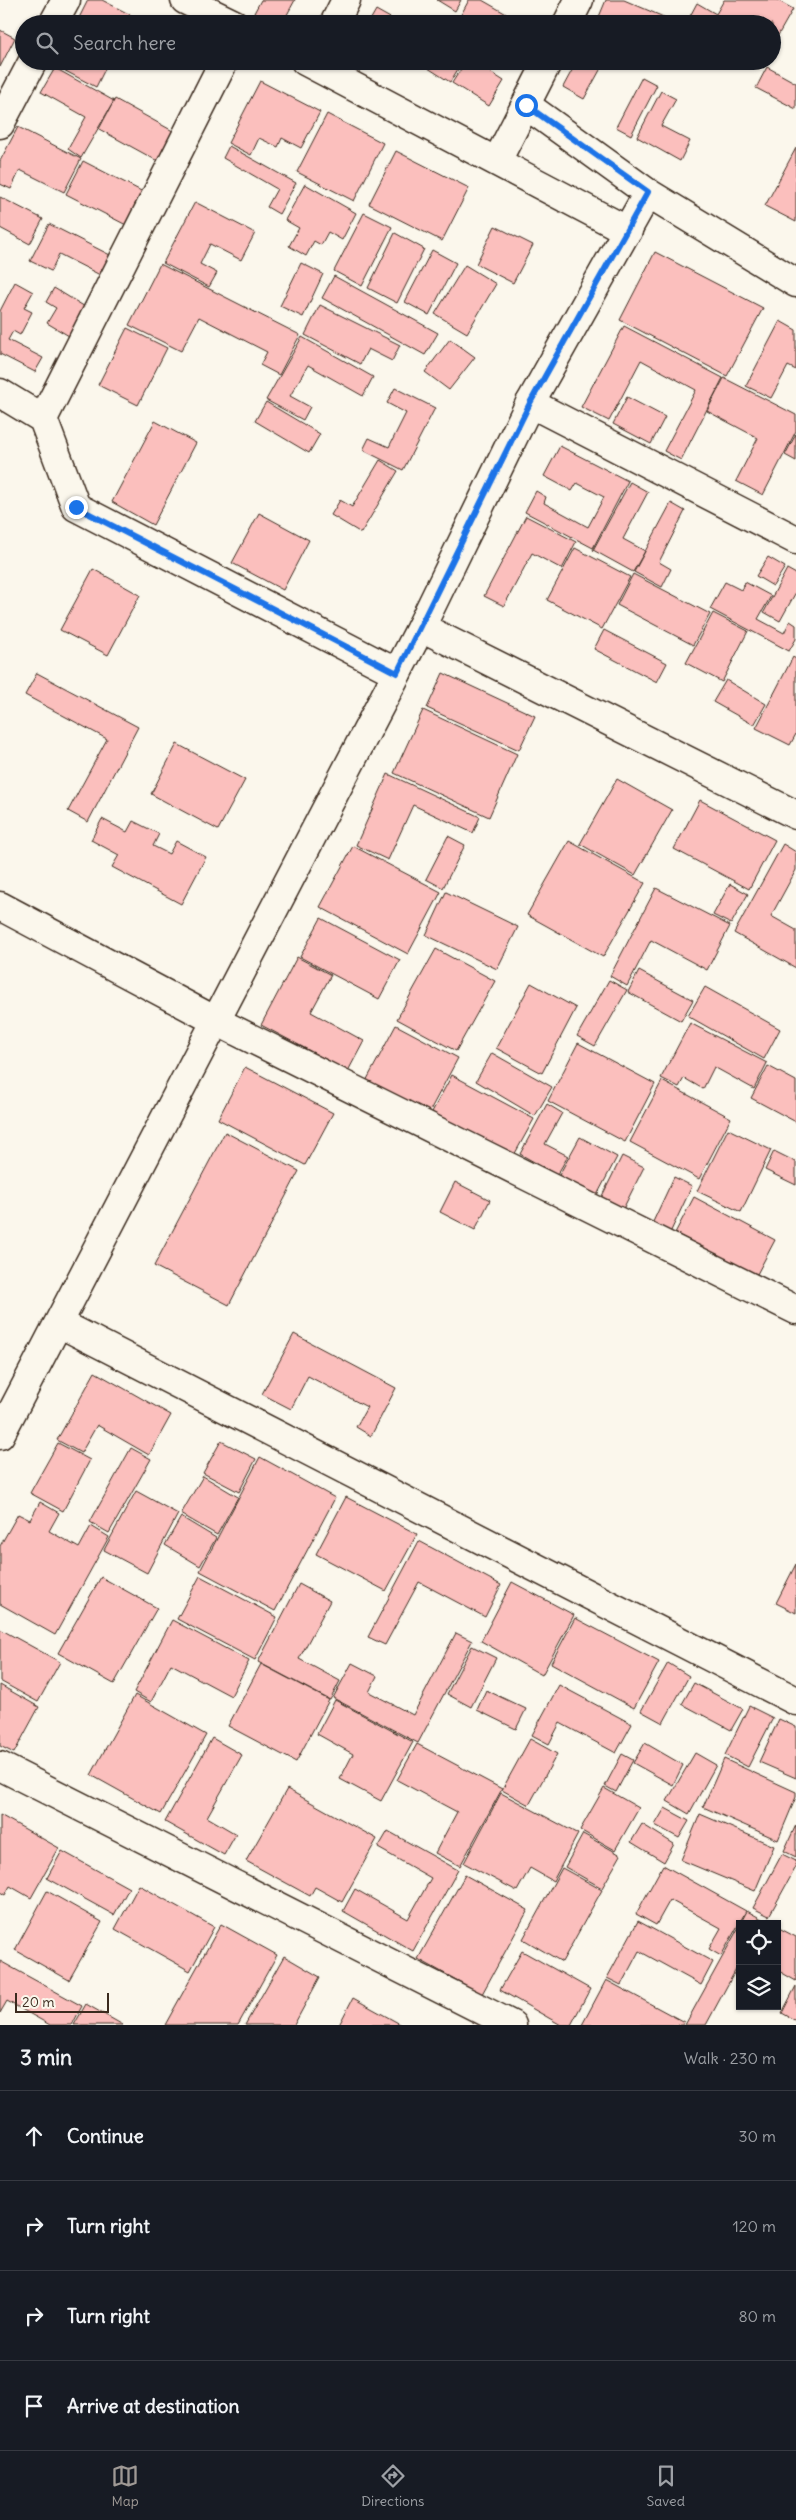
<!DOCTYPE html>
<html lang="en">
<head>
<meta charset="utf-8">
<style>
	:root { --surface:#171b24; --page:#242831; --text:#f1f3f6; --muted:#9ea1a6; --line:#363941; --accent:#9f9995 }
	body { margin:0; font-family:Delius,sans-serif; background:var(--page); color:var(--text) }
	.controls { position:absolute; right:15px; bottom:15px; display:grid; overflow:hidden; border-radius:0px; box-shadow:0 1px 4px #0004 }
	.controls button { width:45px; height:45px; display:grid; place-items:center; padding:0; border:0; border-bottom:1px solid var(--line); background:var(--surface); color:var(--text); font:25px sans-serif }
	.scale { position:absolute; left:15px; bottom:12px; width:94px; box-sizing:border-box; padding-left:5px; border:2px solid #3b2a1e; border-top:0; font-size:14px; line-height:18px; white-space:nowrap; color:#3b2a1e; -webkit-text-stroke:4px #fbf7ec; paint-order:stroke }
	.stop { position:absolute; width:15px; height:15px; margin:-11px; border:4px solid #1a73e8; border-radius:50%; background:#fff }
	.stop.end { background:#1a73e8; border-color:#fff; box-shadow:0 1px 5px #0008 }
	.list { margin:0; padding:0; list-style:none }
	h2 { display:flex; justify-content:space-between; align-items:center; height:65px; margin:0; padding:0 20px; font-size:21px }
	h2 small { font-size:16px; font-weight:400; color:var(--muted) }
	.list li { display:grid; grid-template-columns:32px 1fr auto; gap:15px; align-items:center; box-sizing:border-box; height:90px; padding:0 20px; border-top:1px solid var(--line) }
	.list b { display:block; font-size:19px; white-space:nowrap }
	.list em { font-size:16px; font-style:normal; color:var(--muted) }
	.icon { flex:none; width:28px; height:28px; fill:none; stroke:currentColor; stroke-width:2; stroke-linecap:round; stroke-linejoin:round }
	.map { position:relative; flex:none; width:796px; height:2025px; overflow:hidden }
	.search { position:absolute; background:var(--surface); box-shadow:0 1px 4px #0004; left:15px; right:15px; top:15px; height:55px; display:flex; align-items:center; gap:12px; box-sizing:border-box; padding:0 18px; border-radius:28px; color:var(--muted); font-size:19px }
	.sheet { height:425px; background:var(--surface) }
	nav { display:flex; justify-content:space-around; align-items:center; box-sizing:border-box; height:70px; border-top:1px solid var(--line); background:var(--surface); font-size:14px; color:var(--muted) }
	nav a { display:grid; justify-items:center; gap:2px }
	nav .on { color:var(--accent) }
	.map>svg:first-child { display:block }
	.building { fill:#fbbfbd; stroke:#3b2a1e }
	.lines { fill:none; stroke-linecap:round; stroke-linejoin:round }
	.street-casing { stroke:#3b2a1e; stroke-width:31 }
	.street { stroke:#fbf7ec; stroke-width:28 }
	.route { stroke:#1a73e8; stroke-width:6 }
</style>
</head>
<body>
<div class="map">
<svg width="796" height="2025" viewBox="0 0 796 2025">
	<rect width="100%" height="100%" fill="#fbf7ec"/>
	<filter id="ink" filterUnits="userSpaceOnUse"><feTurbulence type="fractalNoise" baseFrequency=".02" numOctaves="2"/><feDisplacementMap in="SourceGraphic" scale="10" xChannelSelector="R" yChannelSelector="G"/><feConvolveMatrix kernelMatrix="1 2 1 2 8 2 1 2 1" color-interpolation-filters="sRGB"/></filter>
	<g filter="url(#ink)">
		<g class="building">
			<path d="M88 0H102L148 24H76Z"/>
			<path d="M261 0H295L282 24H274L254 13Z"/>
			<path d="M437 0H461L455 11Z"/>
			<path d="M469 0H482L524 24H456Z"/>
			<path d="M606 0H624L680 24H596Z"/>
			<path d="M724 0H777L793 9 772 46V24H698L689 18 697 3 716 14Z"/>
			<path d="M376 10 401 24H368Z"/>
			<path d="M0 30 15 38 0 67Z"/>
			<path d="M57 61H109L96 87 54 65Z"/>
			<path d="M389 61H403L400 67Z"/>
			<path d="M417 61H463L450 82Z"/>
			<path d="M466 61H473L504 81 489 106 452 83Z"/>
			<path d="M577 61H605L584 99 563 87Z"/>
			<path d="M767 67 796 83V109L756 88Z"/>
			<path d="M55 68 114 101 81 158 68 149 86 117 41 92Z"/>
			<path d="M642 77 657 85 631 135 616 127Z"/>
			<path d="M260 81 320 112 301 148 282 138 278 147 259 138 251 155 228 143Z"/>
			<path d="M661 91 676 99 661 126 690 141 680 161 637 137Z"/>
			<path d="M115 99 180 135 163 164 99 129Z"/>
			<path d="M327 114 383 143 354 201 297 172Z"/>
			<path d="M18 127 81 159 64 192 20 170 11 189 0 184V161Z"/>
			<path d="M229 146 296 183 279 214 267 207 277 189 223 158Z"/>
			<path d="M796 148V222L765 206Z"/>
			<path d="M396 151 469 188 442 241 369 204Z"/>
			<path d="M83 161 149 195 132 228 66 194Z"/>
			<path d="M305 184 356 213 342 240 328 232 321 245 314 241 306 256 289 246 299 228 285 220Z"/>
			<path d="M0 197 43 219 30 244 0 228Z"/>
			<path d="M195 202 255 233 241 260 210 244 200 264 217 273 209 287 163 263Z"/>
			<path d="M364 213 392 227 362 286 334 271Z"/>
			<path d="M49 224 114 257 104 277 59 254 51 271 30 261Z"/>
			<path d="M495 226 533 245 513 283 476 264Z"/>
			<path d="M395 233 424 249 397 303 368 288Z"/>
			<path d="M432 250 456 263 429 315 405 302Z"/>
			<path d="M655 252 763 308 727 376 620 320Z"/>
			<path d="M301 263 323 274 303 317 280 306Z"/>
			<path d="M160 264 300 335 279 375 260 365 267 352 199 317 181 351 129 325Z"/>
			<path d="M465 265 496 284 467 333 435 314Z"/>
			<path d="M334 276 438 333 425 355 322 298Z"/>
			<path d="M15 282 33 292 24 308 32 312 20 335 13 331 8 340 43 358 35 372 0 354V311Z"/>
			<path d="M54 288 87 308 69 336 47 323 56 308 46 302Z"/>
			<path d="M320 305 400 345 392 361 368 349 360 364 305 335Z"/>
			<path d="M780 321 796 330V370L788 366 771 398 746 386Z"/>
			<path d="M624 326 723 378 681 460 664 451 696 390 641 360 609 421 581 407Z"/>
			<path d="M127 328 167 348 138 405 98 385Z"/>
			<path d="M302 337 373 377 363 396 308 365 290 396 310 407 303 420 266 400Z"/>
			<path d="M450 339 475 357 449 390 425 372Z"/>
			<path d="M724 378 796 415V431L763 495 736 481 758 438 707 411Z"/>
			<path d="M395 388 435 408 403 470 363 450 369 438 389 447 406 413 387 403Z"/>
			<path d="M627 397 665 417 651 444 613 424Z"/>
			<path d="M266 402 320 434 309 453 255 421Z"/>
			<path d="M155 421 196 443 153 525 112 502Z"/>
			<path d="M796 434V461L785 455Z"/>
			<path d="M560 446 628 481 593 548 525 512 536 491 546 497 544 503 588 527 604 497 577 483 572 491 544 476Z"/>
			<path d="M380 460 398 471 361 533 331 515 340 500 352 507Z"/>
			<path d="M630 482 648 492 623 539 645 551 633 572 593 550Z"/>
			<path d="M671 503 685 511 659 562 671 569 662 587 634 572Z"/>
			<path d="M259 513 309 540 283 590 232 563Z"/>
			<path d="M526 516 576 542 562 569 532 553 504 606 484 596Z"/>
			<path d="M575 548 630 577 602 629 547 600Z"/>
			<path d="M768 557 785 567 773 586 756 576Z"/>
			<path d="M93 569 140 595 108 655 60 630Z"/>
			<path d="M787 569 796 574V592L780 621 764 612Z"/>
			<path d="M633 574 710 614 693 645 617 605Z"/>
			<path d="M725 582 741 590 745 582 771 596 758 619 784 633 790 621 796 625V639L789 651 710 609Z"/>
			<path d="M713 613 748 631 722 682 686 663Z"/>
			<path d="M604 630 667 663 657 682 594 649Z"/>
			<path d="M793 657 796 659V734L790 745 756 728Z"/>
			<path d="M37 673 138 727 88 822 68 811 107 739 25 695Z"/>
			<path d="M443 673 535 716 519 750 427 708Z"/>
			<path d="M726 680 766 704 754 725 713 702Z"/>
			<path d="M423 710 517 754 489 817 394 773Z"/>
			<path d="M177 744 245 780 218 830 151 794Z"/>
			<path d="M388 774 480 817 473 833 413 805 388 860 356 845Z"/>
			<path d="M617 779 672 810 635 875 580 844Z"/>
			<path d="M700 800 775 840 749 889 674 849Z"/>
			<path d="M102 819 127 832 133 821 159 834 153 846 169 854 176 841 206 857 181 904 112 867 119 855 91 840Z"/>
			<path d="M448 836 465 845 443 888 426 879Z"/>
			<path d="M569 841 645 883 603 957 527 915Z"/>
			<path d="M783 844 796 852V870L771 916 796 930V968L734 933Z"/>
			<path d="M353 846 441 892 408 954 320 907Z"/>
			<path d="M730 884 748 894 731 924 713 915Z"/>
			<path d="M656 888 730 926 707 970 651 940 627 986 610 976Z"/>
			<path d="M446 892 518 927 497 969 426 935Z"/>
			<path d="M321 918 400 960 379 999 300 957Z"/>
			<path d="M436 949 495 981 456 1051 397 1019Z"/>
			<path d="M297 957 331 975 311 1012 364 1041 348 1071 261 1025Z"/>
			<path d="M639 971 693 1000 681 1021 628 992Z"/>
			<path d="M609 980 627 990 595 1046 577 1036Z"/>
			<path d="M531 983 576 1008 542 1073 496 1048Z"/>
			<path d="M705 987 780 1029 764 1059 688 1016Z"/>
			<path d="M690 1023 767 1063 754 1089 714 1067 703 1089 684 1078 679 1087 661 1078Z"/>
			<path d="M396 1025 458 1058 426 1118 364 1085Z"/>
			<path d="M578 1043 655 1084 625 1142 548 1101Z"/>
			<path d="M492 1053 552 1087 535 1116 476 1081Z"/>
			<path d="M768 1066 796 1081V1122L751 1098Z"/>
			<path d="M245 1067 333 1113 305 1165 218 1119Z"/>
			<path d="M452 1075 534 1119 513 1157 432 1112Z"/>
			<path d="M662 1081 731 1118 699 1179 630 1142Z"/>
			<path d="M547 1104 562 1113 545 1144 568 1156 557 1175 520 1154Z"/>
			<path d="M728 1129 771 1150 741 1212 697 1191Z"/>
			<path d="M225 1132 299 1171 229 1305 154 1266Z"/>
			<path d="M580 1137 617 1157 596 1197 558 1177Z"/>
			<path d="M774 1151 796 1162V1185L765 1170Z"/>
			<path d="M622 1156 644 1167 620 1215 598 1204Z"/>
			<path d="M674 1177 692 1186 670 1233 652 1224Z"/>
			<path d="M455 1182 490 1200 475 1230 440 1212Z"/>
			<path d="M694 1197 775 1240 756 1276 675 1233Z"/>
			<path d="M294 1334 396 1388 371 1436 356 1427 367 1407 308 1376 291 1409 262 1394Z"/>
			<path d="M95 1372 171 1415 149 1455 97 1425 81 1453 57 1440Z"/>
			<path d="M221 1441 256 1459 239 1492 203 1473Z"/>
			<path d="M58 1443 90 1460 63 1511 30 1493Z"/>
			<path d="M131 1448 151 1459 109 1533 90 1522Z"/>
			<path d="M260 1457 335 1498 275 1611 200 1571Z"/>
			<path d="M203 1476 238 1497 217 1535 181 1514Z"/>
			<path d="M136 1491 178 1514 147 1573 104 1550Z"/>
			<path d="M346 1497 417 1534 386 1591 316 1554Z"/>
			<path d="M40 1502 59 1513 49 1531 79 1548 91 1526 109 1537 55 1635 0 1604V1546L18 1514 30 1520Z"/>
			<path d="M181 1517 216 1538 200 1566 165 1545Z"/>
			<path d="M419 1541 501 1585 485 1617 419 1582 385 1645 368 1637Z"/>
			<path d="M796 1564V1613L776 1603Z"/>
			<path d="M200 1576 277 1617 255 1660 177 1619Z"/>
			<path d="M101 1577 157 1608 114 1684 58 1653Z"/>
			<path d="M512 1582 574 1615 542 1675 481 1641Z"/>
			<path d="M299 1584 330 1601 299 1659 340 1681 330 1700 258 1662Z"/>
			<path d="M575 1618 659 1662 634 1708 551 1663Z"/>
			<path d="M172 1620 249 1661 231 1696 171 1664 151 1702 134 1692Z"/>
			<path d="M0 1629 60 1662 38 1702 0 1681Z"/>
			<path d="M456 1633 472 1641 418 1743 333 1698 352 1663 377 1676 369 1692 413 1715Z"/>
			<path d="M472 1646 496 1658 471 1707 447 1694Z"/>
			<path d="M668 1663 689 1676 663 1723 641 1711Z"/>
			<path d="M261 1664 329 1700 296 1762 228 1726Z"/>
			<path d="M694 1683 743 1709 731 1730 682 1704Z"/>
			<path d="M0 1685 39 1707 14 1753 0 1746Z"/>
			<path d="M559 1685 632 1724 616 1753 560 1723 549 1744 532 1735Z"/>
			<path d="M486 1690 526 1709 516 1729 477 1710Z"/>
			<path d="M135 1695 206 1735 161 1814 91 1775Z"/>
			<path d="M335 1700 413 1742 381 1801 340 1779 353 1754 317 1734Z"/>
			<path d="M749 1706 773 1718 748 1767 725 1755Z"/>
			<path d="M779 1719 796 1727V1778L759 1762Z"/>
			<path d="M212 1738 242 1755 207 1817 236 1834 224 1855 165 1822Z"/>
			<path d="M530 1739 557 1754 529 1805 502 1790Z"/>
			<path d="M645 1743 683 1765 673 1785 633 1763Z"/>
			<path d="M417 1744 502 1789 460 1866 435 1853 457 1812 397 1780Z"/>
			<path d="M695 1753 716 1765 689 1814 667 1801Z"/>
			<path d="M622 1754 633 1760 616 1792 605 1786Z"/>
			<path d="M724 1759 796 1792V1797L778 1840 703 1807Z"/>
			<path d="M604 1788 639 1808 615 1850 580 1830Z"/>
			<path d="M287 1789 377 1839 342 1902 315 1887 310 1896 246 1861Z"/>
			<path d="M501 1793 578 1834 553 1881 530 1868 517 1891 464 1863Z"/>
			<path d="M665 1808 689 1821 679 1838 655 1825Z"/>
			<path d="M700 1814 774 1846 755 1891 681 1860Z"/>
			<path d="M0 1815 59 1848 31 1898 10 1886 5 1895 0 1892Z"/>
			<path d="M642 1824 674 1844 664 1862 631 1842Z"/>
			<path d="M796 1825V1857L784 1851Z"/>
			<path d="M388 1831 458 1870 413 1951 343 1911 355 1889 408 1919 431 1878 378 1848Z"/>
			<path d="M583 1834 621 1855 602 1888 565 1867Z"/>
			<path d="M62 1851 129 1888 114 1915 47 1878Z"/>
			<path d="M782 1854 796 1861V1867L769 1916 753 1908Z"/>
			<path d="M663 1865 746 1911 721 1956 709 1949 721 1928 670 1900 656 1925 636 1914Z"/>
			<path d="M562 1868 602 1890 562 1962 523 1939Z"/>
			<path d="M465 1875 528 1910 482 1994 418 1959Z"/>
			<path d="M139 1885 214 1927 190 1971 115 1929Z"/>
			<path d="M47 1891 102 1922 69 1980 15 1950Z"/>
			<path d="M747 1911 771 1924H740Z"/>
			<path d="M638 1921 713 1962 701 1985 639 1951 621 1985 607 1978Z"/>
			<path d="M221 1924 277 1955 238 2025H165Z"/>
			<path d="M740 1925V1962L706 2025H685Z"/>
			<path d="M777 1927 796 1937V1981L777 1970Z"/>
			<path d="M522 1951 590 1989 571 2025H561L500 1990Z"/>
			<path d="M284 1956 320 1977 294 2025H245Z"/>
			<path d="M0 1961 82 2006 72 2025H50L7 2001 0 2013Z"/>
			<path d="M606 1980 684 2022 682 2025H582Z"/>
			<path d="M796 1986V2021L782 2013Z"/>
			<path d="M353 1998 402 2025H339Z"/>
			<path d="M86 2004 123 2025H74Z"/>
		</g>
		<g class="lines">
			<defs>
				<g id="street">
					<path d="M185 0 234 24"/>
					<path d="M53 24 66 0"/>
					<path d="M334 24 346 0"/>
					<path d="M567 24 579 0"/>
					<path d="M305 61 628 231"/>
					<path d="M526 105 648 193 796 283"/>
					<path d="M0 124 33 61"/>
					<path d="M497 161 548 61"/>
					<path d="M0 393 43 419 76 507 397 673"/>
					<path d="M530 403 796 540"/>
					<path d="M43 419 224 61"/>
					<path d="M421 627 796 815"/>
					<path d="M0 906 216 1021 796 1310"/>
					<path d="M59 1323 796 1701"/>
					<path d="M0 1435 421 627 530 403 648 193"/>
					<path d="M0 1766 512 2025"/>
				</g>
			</defs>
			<use href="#street" class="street-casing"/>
			<use href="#street" class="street"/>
		</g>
	</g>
	<g class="lines" filter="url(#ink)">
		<path class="route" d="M76 507 397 673 530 403 648 192 526 105"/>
	</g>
</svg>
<div class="controls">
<button><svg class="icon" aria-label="locate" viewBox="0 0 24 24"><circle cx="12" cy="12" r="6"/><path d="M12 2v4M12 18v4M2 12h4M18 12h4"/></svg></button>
<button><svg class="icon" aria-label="layers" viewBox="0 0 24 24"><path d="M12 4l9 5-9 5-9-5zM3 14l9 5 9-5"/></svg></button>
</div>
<div class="scale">20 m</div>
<div class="stop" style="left:526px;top:105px"></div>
<div class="stop end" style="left:76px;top:507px"></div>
<div class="search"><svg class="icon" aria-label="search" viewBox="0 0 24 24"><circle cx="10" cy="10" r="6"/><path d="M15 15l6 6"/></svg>Search here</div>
</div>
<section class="sheet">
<h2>3 min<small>Walk · 230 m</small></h2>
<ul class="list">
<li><svg class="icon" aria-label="ahead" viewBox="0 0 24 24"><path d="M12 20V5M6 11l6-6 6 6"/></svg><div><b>Continue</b></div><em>30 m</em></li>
<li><svg class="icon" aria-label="right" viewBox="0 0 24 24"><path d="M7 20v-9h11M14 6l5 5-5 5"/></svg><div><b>Turn right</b></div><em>120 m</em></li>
<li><svg class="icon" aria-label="right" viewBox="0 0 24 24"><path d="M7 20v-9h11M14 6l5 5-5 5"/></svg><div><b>Turn right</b></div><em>80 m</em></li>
<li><svg class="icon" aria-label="arrive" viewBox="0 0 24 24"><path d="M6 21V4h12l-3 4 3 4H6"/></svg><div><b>Arrive at destination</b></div></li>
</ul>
</section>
<nav>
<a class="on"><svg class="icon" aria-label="map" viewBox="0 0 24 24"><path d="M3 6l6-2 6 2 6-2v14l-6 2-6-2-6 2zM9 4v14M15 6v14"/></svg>Map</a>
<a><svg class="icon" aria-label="directions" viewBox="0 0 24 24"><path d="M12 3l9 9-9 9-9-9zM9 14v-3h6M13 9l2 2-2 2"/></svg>Directions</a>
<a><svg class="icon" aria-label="saved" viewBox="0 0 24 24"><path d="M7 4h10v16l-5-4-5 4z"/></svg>Saved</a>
</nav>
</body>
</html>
